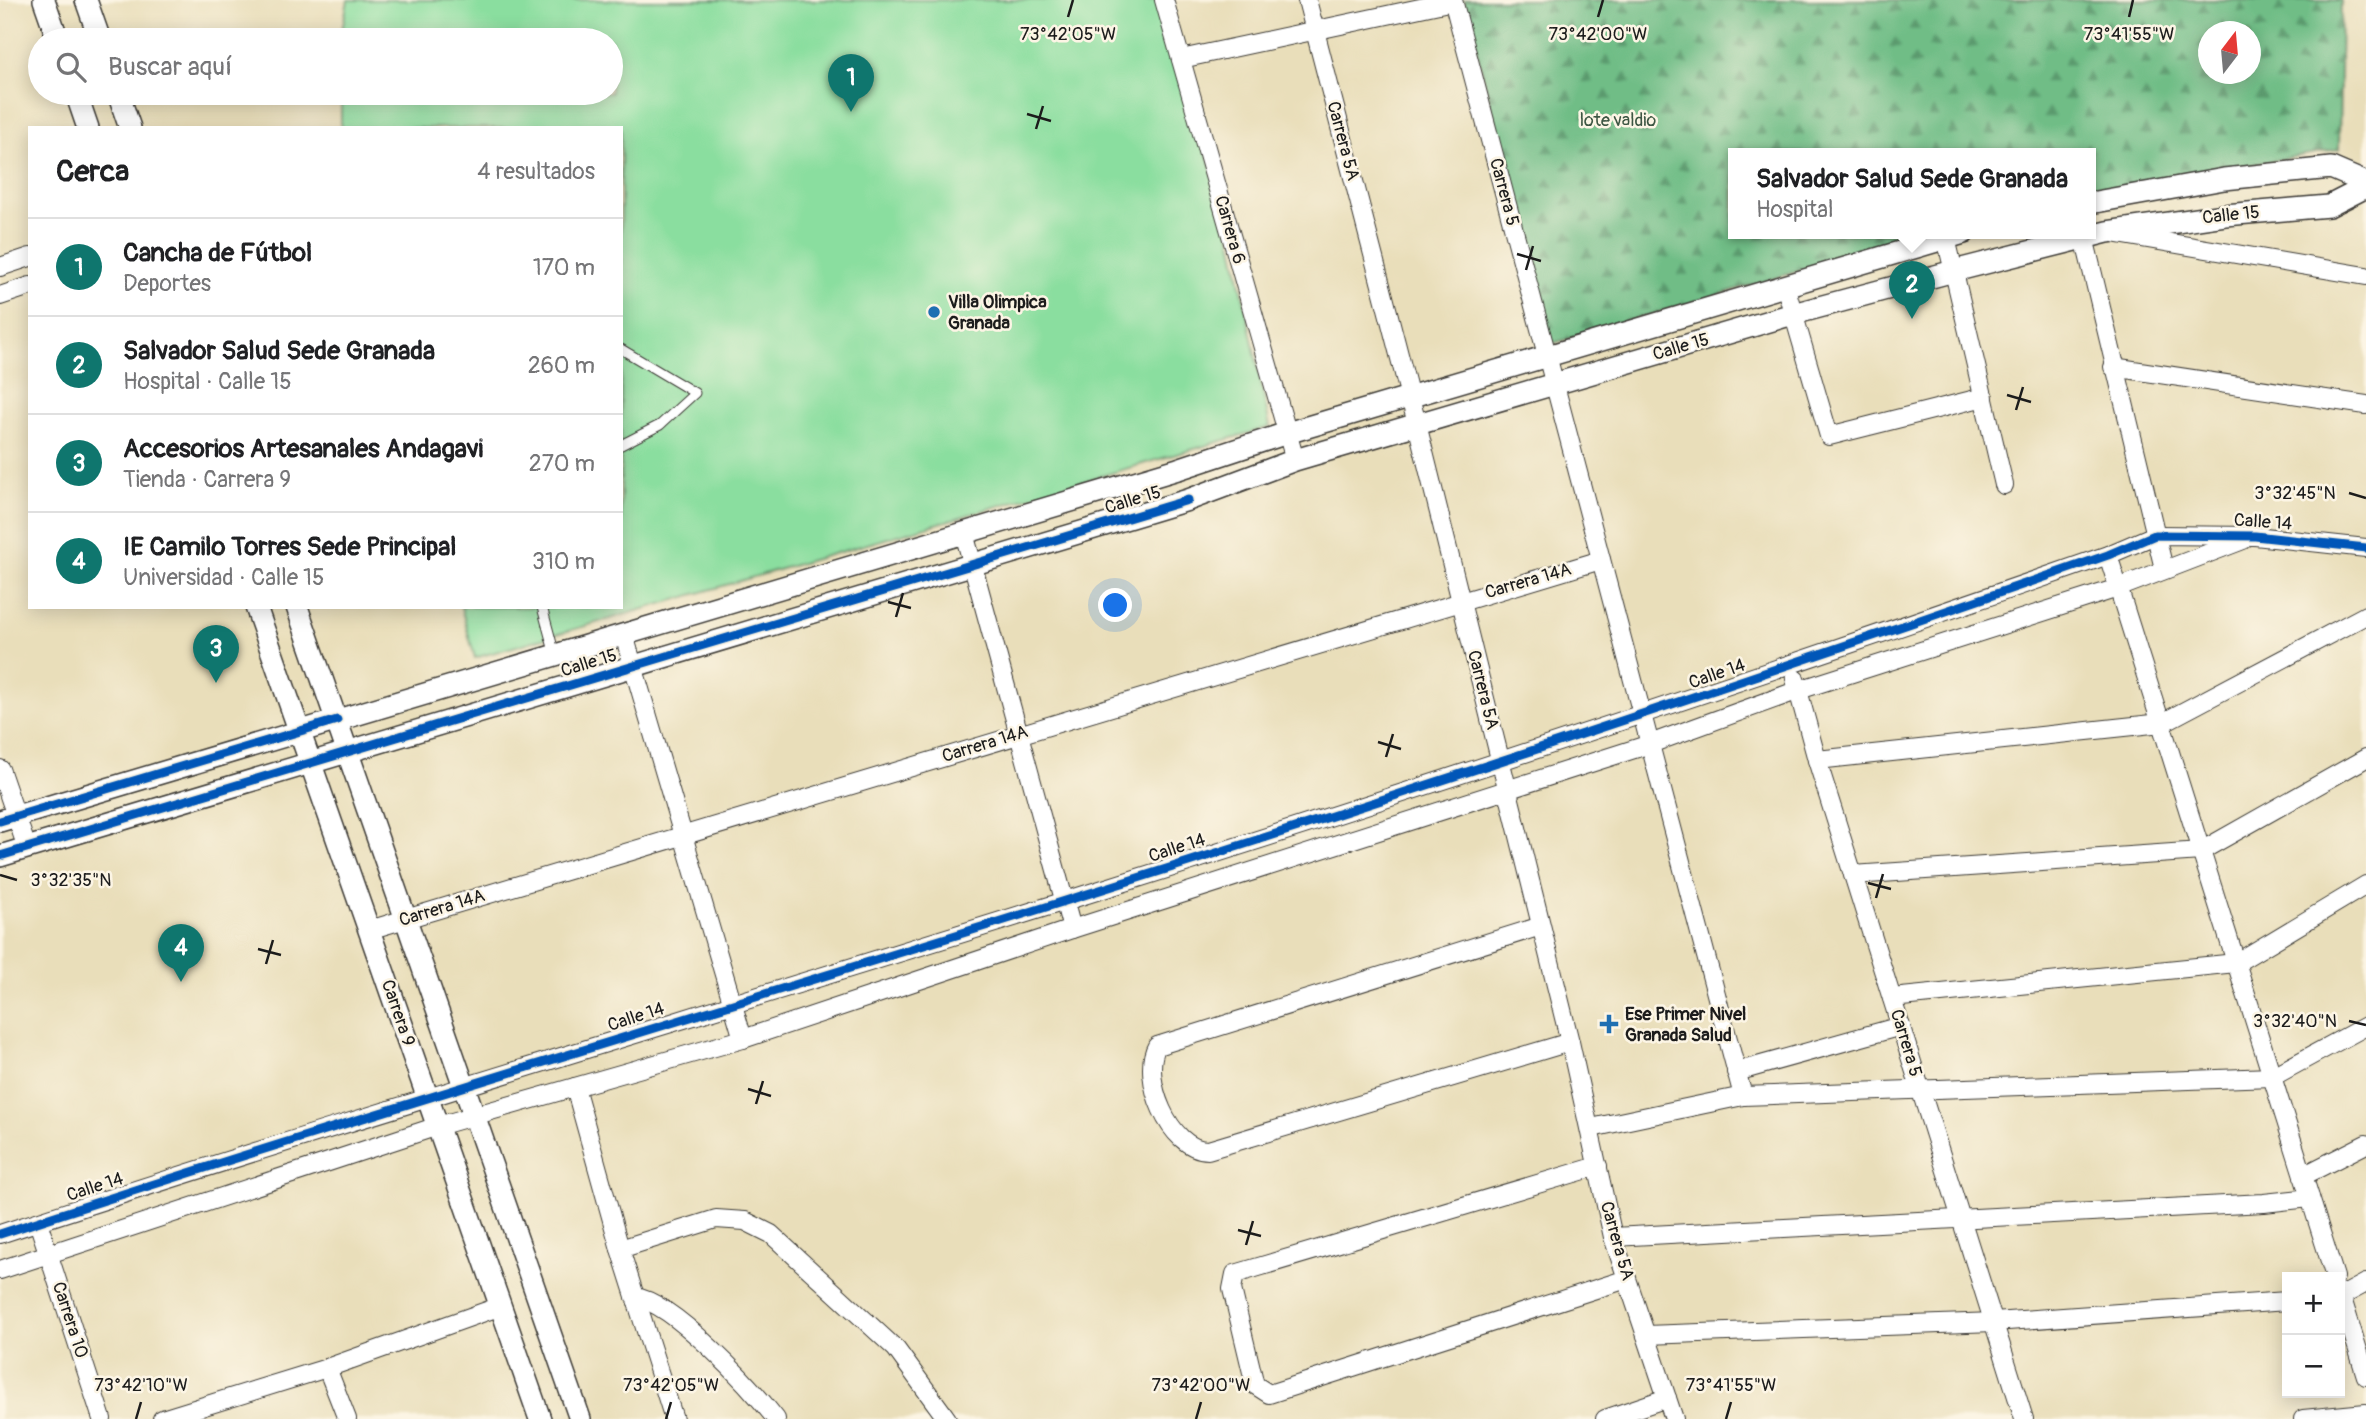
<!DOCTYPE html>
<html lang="es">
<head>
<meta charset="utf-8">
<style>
	:root { --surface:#fff; --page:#f6f6f6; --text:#202124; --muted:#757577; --line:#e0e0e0; --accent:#0f766e }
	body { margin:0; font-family:Pangolin,sans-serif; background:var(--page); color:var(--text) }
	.controls { position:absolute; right:21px; bottom:21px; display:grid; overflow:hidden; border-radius:0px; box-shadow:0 4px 18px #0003 }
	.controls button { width:63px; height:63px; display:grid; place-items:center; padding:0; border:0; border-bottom:2px solid var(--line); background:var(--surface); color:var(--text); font:35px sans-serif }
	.compass { position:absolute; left:2198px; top:21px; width:63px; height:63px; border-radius:50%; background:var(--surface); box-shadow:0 4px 18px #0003; rotate:16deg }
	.you { position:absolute; left:1116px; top:606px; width:24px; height:24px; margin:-18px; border:5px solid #fff; border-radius:50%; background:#1a73e8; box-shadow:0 0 0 10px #1a73e833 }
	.badge { display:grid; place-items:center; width:46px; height:46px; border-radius:50%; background:var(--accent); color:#fff; font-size:23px; font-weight:700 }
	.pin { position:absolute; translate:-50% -58px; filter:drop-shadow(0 2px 4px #0008) }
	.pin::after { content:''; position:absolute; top:37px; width:24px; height:21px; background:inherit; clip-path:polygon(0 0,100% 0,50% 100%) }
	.popup { position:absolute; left:1728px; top:148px; width:368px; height:91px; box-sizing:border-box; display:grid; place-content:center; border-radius:0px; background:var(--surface); filter:drop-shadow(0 2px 5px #0005); font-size:23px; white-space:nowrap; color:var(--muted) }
	.popup b { font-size:26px; color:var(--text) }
	.popup::after { content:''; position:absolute; left:50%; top:100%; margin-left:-14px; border:14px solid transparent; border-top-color:var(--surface) }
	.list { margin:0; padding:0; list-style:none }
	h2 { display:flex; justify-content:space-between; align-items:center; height:91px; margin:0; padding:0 28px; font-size:30px }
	h2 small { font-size:23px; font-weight:400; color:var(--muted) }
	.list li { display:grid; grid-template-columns:46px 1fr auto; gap:21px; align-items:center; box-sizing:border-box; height:98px; padding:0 28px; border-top:2px solid var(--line) }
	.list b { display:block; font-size:26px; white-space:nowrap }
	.list p { margin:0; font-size:23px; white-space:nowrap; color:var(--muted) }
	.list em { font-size:23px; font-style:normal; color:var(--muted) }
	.icon { flex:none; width:38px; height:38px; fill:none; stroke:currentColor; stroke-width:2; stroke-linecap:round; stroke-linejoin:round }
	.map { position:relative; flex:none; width:2366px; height:1419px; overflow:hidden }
	.search { position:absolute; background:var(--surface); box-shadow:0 4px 18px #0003; left:28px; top:28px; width:595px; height:77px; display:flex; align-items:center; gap:18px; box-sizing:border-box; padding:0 24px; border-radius:38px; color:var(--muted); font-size:26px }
	.panel { position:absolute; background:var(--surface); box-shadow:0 4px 18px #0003; left:28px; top:126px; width:595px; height:483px; border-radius:0px }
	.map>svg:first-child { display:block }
	.forest { fill:url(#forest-firs); stroke:#466c51; stroke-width:2; fill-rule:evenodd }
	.garden { fill:#8ade9f; stroke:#537d5e; stroke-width:2 }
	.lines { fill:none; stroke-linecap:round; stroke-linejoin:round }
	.service-casing { stroke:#3b3934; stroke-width:11 }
	.minor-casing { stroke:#3b3934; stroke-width:20 }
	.tertiary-casing { stroke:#3b3934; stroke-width:24 }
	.service { stroke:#fff; stroke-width:9 }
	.minor { stroke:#fff; stroke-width:18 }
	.tertiary { stroke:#fff; stroke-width:21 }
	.cycleway-casing { stroke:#fcf5e5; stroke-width:13 }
	.cycleway { stroke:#0057b8; stroke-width:9 }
	.ticks { fill:none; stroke:#1c1c1c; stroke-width:2.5 }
	.poi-dot { fill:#1f6fb2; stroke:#fcf5e5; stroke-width:2.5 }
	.labels { text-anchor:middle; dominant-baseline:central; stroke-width:5; stroke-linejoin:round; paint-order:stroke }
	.park-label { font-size:18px; fill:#3d5643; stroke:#fcf5e5 }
	.street-label { font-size:18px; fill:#1c1c1c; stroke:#fcf5e5 }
	.poi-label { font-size:18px; font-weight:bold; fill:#1c1c1c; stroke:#fcf5e5; text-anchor:start }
	.ticks-label { font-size:18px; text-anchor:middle; fill:#1c1c1c; stroke:#fcf5e5; stroke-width:5; stroke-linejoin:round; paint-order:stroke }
</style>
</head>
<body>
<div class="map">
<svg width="2366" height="1419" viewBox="0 0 2366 1419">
	<defs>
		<pattern id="forest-firs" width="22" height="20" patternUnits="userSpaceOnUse" patternTransform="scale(1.75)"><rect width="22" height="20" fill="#6fbd86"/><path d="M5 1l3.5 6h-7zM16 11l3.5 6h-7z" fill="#5a996d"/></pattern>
	</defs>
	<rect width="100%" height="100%" fill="#fcf5e5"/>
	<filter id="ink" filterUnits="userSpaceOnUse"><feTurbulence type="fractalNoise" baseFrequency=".0143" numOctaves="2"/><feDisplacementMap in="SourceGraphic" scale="14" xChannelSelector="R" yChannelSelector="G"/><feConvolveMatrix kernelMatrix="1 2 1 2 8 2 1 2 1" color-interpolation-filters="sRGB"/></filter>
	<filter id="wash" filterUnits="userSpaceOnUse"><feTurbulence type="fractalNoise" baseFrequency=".00686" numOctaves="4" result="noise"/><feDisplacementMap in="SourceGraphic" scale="28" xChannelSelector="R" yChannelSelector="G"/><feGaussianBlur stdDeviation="1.57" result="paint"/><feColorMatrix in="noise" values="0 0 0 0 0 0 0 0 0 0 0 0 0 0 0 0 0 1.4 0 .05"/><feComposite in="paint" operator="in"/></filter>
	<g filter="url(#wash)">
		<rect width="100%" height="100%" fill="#e9deba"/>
		<path class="forest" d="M1464 0H2341L2339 149 2091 193 2090 153H1734V233H1928L1551 344ZM2208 32H2250V74H2208Z"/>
		<path class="garden" d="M348 0H1163L1232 241 1270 427 475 658 461 607H621V128H341V93H611V40H340Z"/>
	</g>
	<g filter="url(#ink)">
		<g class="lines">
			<defs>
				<g id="service">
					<path d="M621 349 695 393 660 425 621 445"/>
					<path d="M542 607 555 655"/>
				</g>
				<g id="minor">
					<path d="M1164 0 1295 460"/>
					<path d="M1307 0 1417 424 1570 1042 1613 1237 1674 1419"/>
					<path d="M1453 0 1743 1096"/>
					<path d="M1181 59 1453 1"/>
					<path d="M2083 233 2164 569"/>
					<path d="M2118 234 2366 276"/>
					<path d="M1946 238 2004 485"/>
					<path d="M0 267 30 257"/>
					<path d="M1785 285 1829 436 1984 397"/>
					<path d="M0 296 30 286"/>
					<path d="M2113 367 2366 405"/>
					<path d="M964 533 1072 929"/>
					<path d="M2108 555 2335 1277"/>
					<path d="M624 635 743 1039"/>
					<path d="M1795 679 1817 760 2024 1419"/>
					<path d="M1817 760 2162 723 2366 615"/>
					<path d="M0 769 27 848"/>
					<path d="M1853 875 2201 851 2366 758"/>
					<path d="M1541 926 1157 1046C1140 1076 1169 1150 1208 1150L1570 1042"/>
					<path d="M369 930 1601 560"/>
					<path d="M1892 998 2236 963 2366 885"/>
					<path d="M1736 1072 1901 1026"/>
					<path d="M575 1087 620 1249 674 1419"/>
					<path d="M1591 1128 1743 1096 2272 1077 2366 1026"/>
					<path d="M1598 1166 1235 1274 1232 1289 1255 1385 1269 1394 1627 1279"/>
					<path d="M2303 1176 2366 1144"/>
					<path d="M38 1222 102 1419"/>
					<path d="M0 1234C353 1118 709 1013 1062 902 1413 792 1761 676 2108 555L2155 535 2255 536 2366 548"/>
					<path d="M1613 1237 2264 1203 2310 1198"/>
					<path d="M620 1249 716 1219 745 1221 771 1234 896 1349 947 1419"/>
					<path d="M0 1270 438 1126 743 1039 1072 929 1650 744 1799 690 2118 588 2243 540"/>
					<path d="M2340 1292 2366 1376"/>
					<path d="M635 1297C673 1302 752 1388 776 1419"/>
					<path d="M2340 1297 2366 1283"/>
					<path d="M1646 1335 1994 1322 2287 1301"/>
					<path d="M327 1368 347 1419"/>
					<path d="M162 1419 327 1368 501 1306"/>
					<path d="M1605 1419 1667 1398"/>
					<path d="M2303 1419 2366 1413"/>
				</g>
				<g id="tertiary">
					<path d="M44 0 58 40"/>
					<path d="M86 0 100 40"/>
					<path d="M76 93 88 128"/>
					<path d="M118 93 130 128"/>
					<path d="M2090 203 2224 179 2331 168 2366 183"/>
					<path d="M256 607 540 1419"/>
					<path d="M297 607 580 1419"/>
					<path d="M0 821 1178 469 1287 433 1964 233"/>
					<path d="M0 856 1188 500 1295 460 1793 314 1954 271 2107 232 2225 215 2329 206 2366 187"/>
				</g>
			</defs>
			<use href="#service" class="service-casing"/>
			<use href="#minor" class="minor-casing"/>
			<use href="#tertiary" class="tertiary-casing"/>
			<use href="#service" class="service"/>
			<use href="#minor" class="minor"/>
			<use href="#tertiary" class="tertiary"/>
			<defs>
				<g id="cycleway">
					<path d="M0 821 337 720"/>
					<path d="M0 856 1188 500"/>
					<path d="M0 1234C353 1118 709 1013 1062 902 1413 792 1761 676 2108 555L2155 535 2255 536 2366 548"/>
				</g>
			</defs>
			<use href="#cycleway" class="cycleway-casing"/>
			<use href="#cycleway" class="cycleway"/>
		</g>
	</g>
	<path class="ticks" d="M1068 17 1073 0M1598 17 1603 0M2129 17 2133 0M1027 114 1051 121M1036 129 1043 106M1517 254 1541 261M1526 270 1533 246M2007 395 2031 402M2016 410 2023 387M2349 493 2366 498M888 602 911 608M896 617 903 593M1378 742 1401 749M1386 757 1393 734M0 875 17 880M1868 883 1891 889M1876 898 1883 874M258 949 281 955M266 964 273 940M2349 1021 2366 1025M748 1089 771 1096M756 1104 763 1081M1238 1230 1261 1236M1246 1245 1253 1221M136 1419 141 1402M666 1419 671 1402M1196 1419 1201 1402M1726 1419 1731 1402"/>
	<g class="poi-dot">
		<circle cx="934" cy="312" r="7"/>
		<path d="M1605.5 1013.5h7v7h7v7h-7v7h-7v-7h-7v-7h7z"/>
	</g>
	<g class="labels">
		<g class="park-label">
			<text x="1618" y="120">lote valdio</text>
		</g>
		<g class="street-label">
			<text transform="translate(1343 141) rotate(75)">Carrera 5A</text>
			<text transform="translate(1504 192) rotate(75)">Carrera 5</text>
			<text transform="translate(2231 215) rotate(-6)">Calle 15</text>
			<text transform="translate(1230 230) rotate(74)">Carrera 6</text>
			<text transform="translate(1681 347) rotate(-16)">Calle 15</text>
			<text transform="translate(1133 500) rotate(-17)">Calle 15</text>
			<text transform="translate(2263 522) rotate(4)">Calle 14</text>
			<text transform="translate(1528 581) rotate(-16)">Carrera 14A</text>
			<text transform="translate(589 663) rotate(-17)">Calle 15</text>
			<text transform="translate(1717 674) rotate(-19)">Calle 14</text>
			<text transform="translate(1483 690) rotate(76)">Carrera 5A</text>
			<text transform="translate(985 744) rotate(-17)">Carrera 14A</text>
			<text transform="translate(1177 848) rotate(-18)">Calle 14</text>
			<text transform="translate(442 908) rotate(-17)">Carrera 14A</text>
			<text transform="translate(398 1013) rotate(71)">Carrera 9</text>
			<text transform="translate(636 1017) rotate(-18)">Calle 14</text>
			<text transform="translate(1906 1043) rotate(73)">Carrera 5</text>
			<text transform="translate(95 1187) rotate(-18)">Calle 14</text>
			<text transform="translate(1617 1241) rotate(74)">Carrera 5A</text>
			<text transform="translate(70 1320) rotate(72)">Carrera 10</text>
		</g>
		<g class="poi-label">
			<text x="948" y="302">Villa Olimpica<tspan x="948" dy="21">Granada</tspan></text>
			<text x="1625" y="1014">Ese Primer Nivel<tspan x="1625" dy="21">Granada Salud</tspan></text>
		</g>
	</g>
	<g class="ticks-label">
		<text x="1068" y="40">73°42'05"W</text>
		<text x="1598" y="40">73°42'00"W</text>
		<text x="2129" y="40">73°41'55"W</text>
		<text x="2295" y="499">3°32'45"N</text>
		<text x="71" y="886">3°32'35"N</text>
		<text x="2295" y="1027">3°32'40"N</text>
		<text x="141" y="1391">73°42'10"W</text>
		<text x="671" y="1391">73°42'05"W</text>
		<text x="1201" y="1391">73°42'00"W</text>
		<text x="1731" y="1391">73°41'55"W</text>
	</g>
</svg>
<div class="controls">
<button>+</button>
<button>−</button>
</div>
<svg class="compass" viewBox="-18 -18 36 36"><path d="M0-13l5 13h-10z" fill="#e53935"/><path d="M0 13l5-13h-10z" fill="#757577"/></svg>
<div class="you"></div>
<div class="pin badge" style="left:851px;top:112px">1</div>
<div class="pin badge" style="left:1912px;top:319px">2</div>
<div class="popup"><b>Salvador Salud Sede Granada</b>Hospital</div>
<div class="pin badge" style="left:216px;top:683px">3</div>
<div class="pin badge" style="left:181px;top:982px">4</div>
<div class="search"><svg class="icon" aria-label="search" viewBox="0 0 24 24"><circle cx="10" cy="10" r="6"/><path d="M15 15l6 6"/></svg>Buscar aquí</div>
<section class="panel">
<h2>Cerca<small>4 resultados</small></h2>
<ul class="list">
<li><span class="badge">1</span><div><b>Cancha de Fútbol</b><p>Deportes</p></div><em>170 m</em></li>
<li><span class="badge">2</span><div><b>Salvador Salud Sede Granada</b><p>Hospital · Calle 15</p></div><em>260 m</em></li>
<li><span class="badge">3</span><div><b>Accesorios Artesanales Andagavi</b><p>Tienda · Carrera 9</p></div><em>270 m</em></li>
<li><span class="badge">4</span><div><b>IE Camilo Torres Sede Principal</b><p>Universidad · Calle 15</p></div><em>310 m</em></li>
</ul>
</section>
</div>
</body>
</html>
